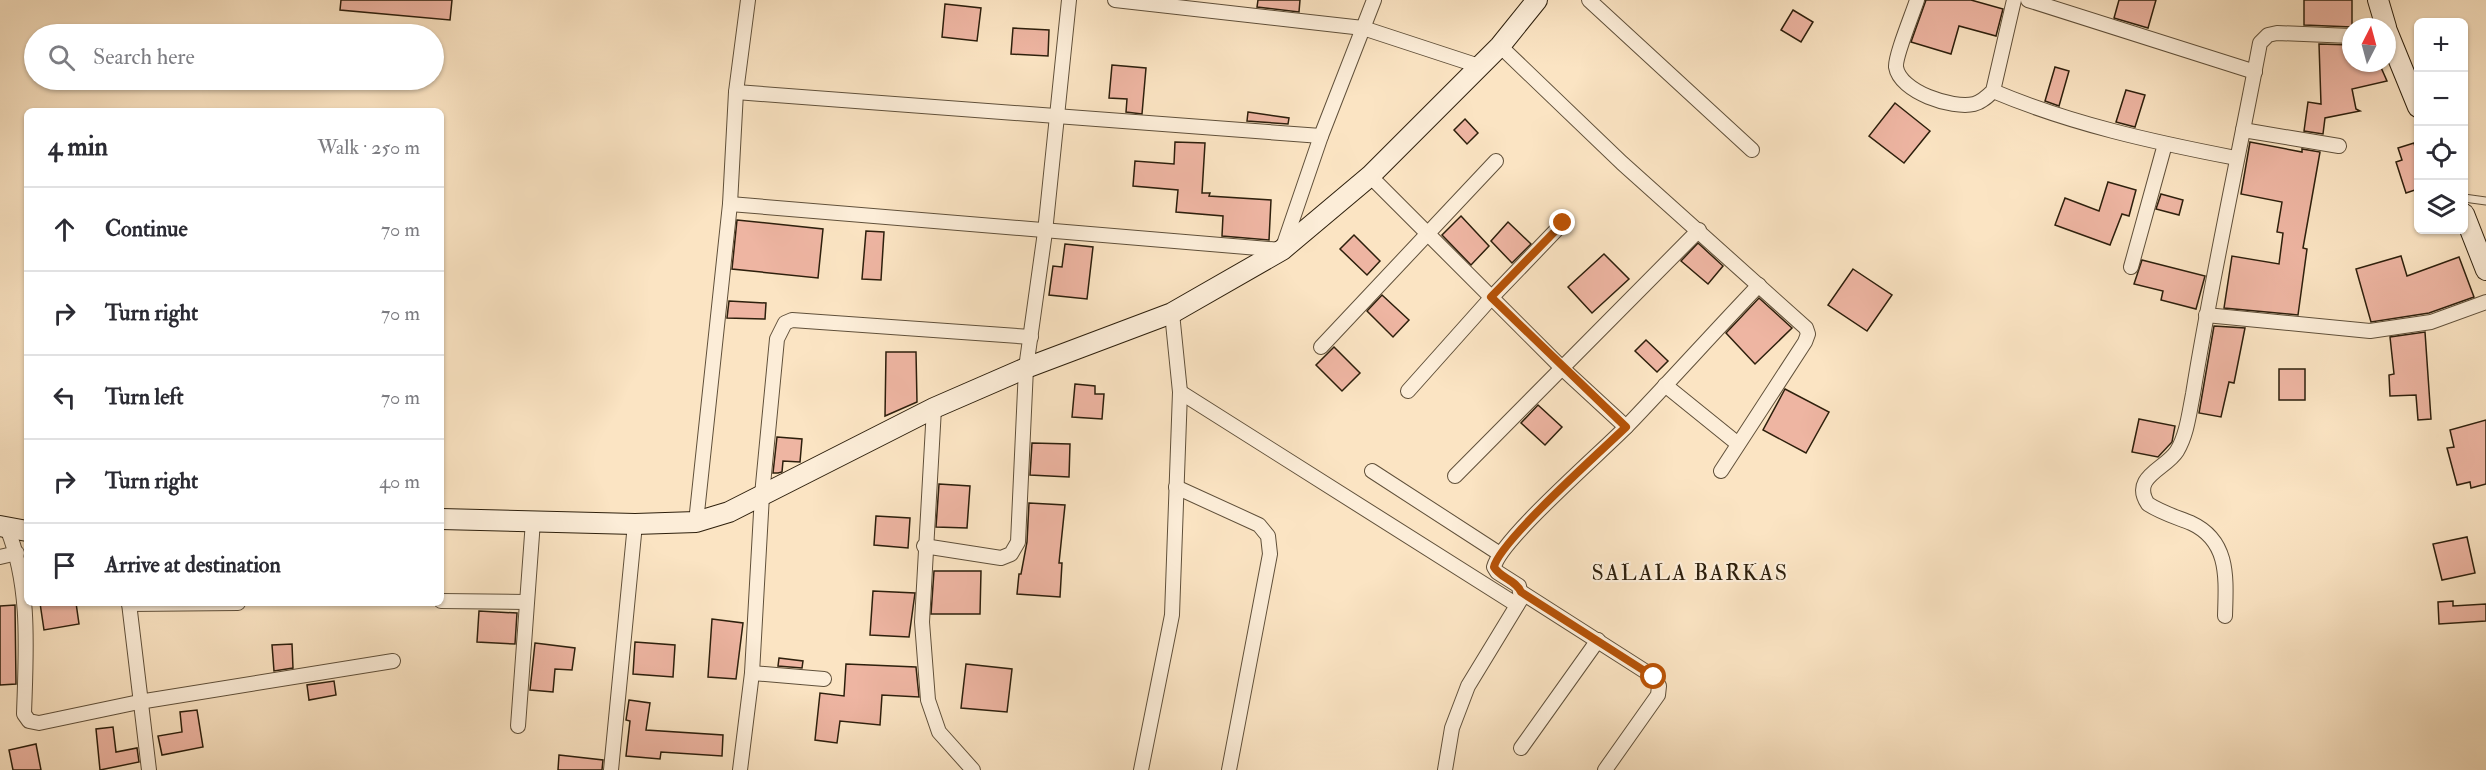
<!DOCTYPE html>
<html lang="en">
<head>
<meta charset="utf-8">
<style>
	:root { --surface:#fff; --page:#f7f7f7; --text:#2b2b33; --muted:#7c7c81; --line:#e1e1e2 }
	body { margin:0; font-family:"IM FELL Double Pica",serif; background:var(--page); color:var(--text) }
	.controls { position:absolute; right:18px; top:18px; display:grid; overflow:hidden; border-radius:9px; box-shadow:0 2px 4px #0004 }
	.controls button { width:54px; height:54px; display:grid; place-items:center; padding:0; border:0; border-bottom:2px solid var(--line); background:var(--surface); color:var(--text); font:30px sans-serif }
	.compass { position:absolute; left:2342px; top:18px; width:54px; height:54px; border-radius:50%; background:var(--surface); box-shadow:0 2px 4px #0004; rotate:6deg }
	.stop { position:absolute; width:18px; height:18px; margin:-14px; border:4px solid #b45309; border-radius:50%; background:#fff }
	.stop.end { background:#b45309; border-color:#fff; box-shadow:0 2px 6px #0008 }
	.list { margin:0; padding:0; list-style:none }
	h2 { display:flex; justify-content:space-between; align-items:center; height:78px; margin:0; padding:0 24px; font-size:26px }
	h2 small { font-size:20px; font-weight:400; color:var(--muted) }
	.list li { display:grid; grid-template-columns:39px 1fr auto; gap:18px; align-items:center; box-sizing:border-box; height:84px; padding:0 24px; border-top:2px solid var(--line) }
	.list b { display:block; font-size:22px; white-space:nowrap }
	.list em { font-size:20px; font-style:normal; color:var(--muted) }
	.icon { flex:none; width:33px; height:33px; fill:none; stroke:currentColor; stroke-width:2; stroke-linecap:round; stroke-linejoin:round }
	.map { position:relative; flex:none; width:2486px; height:770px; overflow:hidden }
	.search { position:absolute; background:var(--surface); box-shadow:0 2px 4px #0004; left:24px; top:24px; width:420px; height:66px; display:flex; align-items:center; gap:15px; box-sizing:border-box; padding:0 21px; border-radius:33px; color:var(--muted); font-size:22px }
	.panel { position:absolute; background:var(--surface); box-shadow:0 2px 4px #0004; left:24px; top:108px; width:420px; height:498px; border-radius:9px }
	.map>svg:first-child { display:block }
	.building { fill:#eeb5a2; stroke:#2d1f0c; stroke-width:1.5 }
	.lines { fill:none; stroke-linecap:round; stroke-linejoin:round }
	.lane-casing { stroke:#60503a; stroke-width:9 }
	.street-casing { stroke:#60503a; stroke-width:16 }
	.secondary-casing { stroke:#2d1f0c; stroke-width:22 }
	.lane { stroke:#fcedd8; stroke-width:7 }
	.street { stroke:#fcedd8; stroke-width:14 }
	.secondary { stroke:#fcedd8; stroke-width:20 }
	.route { stroke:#b45309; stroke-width:8 }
	.labels { text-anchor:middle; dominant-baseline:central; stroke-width:4.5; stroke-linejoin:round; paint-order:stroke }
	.neighbourhood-label { font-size:22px; letter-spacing:1.5px; fill:#2d1f0c; stroke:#fcedd8 }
</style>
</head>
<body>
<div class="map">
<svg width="2486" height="770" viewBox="0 0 2486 770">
	<rect width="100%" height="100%" fill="#fbe4c3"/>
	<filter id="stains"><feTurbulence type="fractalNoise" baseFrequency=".00333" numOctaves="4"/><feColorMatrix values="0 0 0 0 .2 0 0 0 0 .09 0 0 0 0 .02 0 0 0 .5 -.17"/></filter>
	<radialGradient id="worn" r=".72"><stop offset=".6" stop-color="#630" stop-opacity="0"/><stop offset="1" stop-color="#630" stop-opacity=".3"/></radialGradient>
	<g class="building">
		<path d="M341 0H452L450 20 340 10Z"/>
		<path d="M1258 0H1300L1299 12 1257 7Z"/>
		<path d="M1926 0H1971L2003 9 1996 36 1959 26 1951 54 1911 42Z"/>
		<path d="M2119 0H2156L2148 28 2114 18Z"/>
		<path d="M2304 0H2352V27L2304 25Z"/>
		<path d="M945 4 981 8 977 41 942 37Z"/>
		<path d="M1793 10 1813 22 1801 42 1781 30Z"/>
		<path d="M1013 28 1049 30 1048 56 1011 54Z"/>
		<path d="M2319 44 2351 45V63H2379L2387 81 2352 89 2356 109 2360 111 2325 118 2323 134 2304 131 2308 102 2321 104Z"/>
		<path d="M1112 65 1146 68 1142 114 1126 112 1127 99 1109 98Z"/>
		<path d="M2055 67 2069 71 2059 106 2045 101Z"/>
		<path d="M2126 90 2145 95 2135 127 2116 122Z"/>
		<path d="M1895 103 1930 131 1904 163 1869 136Z"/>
		<path d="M1248 112 1289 118 1288 124 1247 121Z"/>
		<path d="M1465 119 1478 133 1467 144 1454 130Z"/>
		<path d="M1175 142 1205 143 1202 193H1210L1209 196 1271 200 1269 240 1222 236 1223 216 1176 212 1178 190 1133 186 1135 161 1174 164Z"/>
		<path d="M2250 142 2302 152V149L2320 152 2303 248 2307 249 2298 315 2224 308 2232 256 2279 264 2283 233 2277 232 2282 202 2241 194Z"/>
		<path d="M2414 143 2418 159V189L2406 193 2396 162 2402 160 2398 148Z"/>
		<path d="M2108 182 2136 190 2129 216 2122 214 2110 245 2055 225 2065 198 2099 211Z"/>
		<path d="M2161 194 2183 200 2179 215 2156 209Z"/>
		<path d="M1461 216 1489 246 1471 265 1442 235Z"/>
		<path d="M737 220 823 229 818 278 732 269Z"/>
		<path d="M1508 222 1531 244 1512 263 1491 241Z"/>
		<path d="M866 231 884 232 881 280 862 279Z"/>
		<path d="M1354 235 1380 261 1367 275 1340 249Z"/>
		<path d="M1698 243 1723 266 1708 284 1681 261Z"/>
		<path d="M1065 244 1093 247 1087 299 1049 295 1053 266 1062 267Z"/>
		<path d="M1604 254 1629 279 1592 313 1568 287Z"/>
		<path d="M2401 256 2407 276 2459 257 2474 297 2429 313 2371 322 2356 269Z"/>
		<path d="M2142 260 2205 276 2196 309 2161 300 2163 291 2134 284Z"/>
		<path d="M1853 269 1892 295 1867 331 1828 305Z"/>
		<path d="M1382 295 1409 320 1393 337 1367 311Z"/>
		<path d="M1759 298 1792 328 1755 364 1726 333Z"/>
		<path d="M729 301 766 303 765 319 727 318Z"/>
		<path d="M2214 326 2245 328 2234 383 2229 382 2221 417 2199 413Z"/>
		<path d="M2425 332 2431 419 2418 420 2416 395 2390 396 2389 375 2394 374 2390 337Z"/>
		<path d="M1646 340 1668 361 1657 372 1635 351Z"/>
		<path d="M1334 347 1360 373 1342 391 1316 365Z"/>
		<path d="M886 352H916L917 402 885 416Z"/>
		<rect x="2279" y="369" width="26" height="31"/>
		<path d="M1075 384 1095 386V394H1104L1102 419 1072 417Z"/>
		<path d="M1785 389 1829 412 1806 453 1763 430Z"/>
		<path d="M1538 405 1562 427 1545 445 1521 423Z"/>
		<path d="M2139 419 2175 426 2172 442 2158 457 2132 452Z"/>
		<path d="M2486 420V484L2471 488 2470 482 2457 485 2447 448 2454 447 2450 430Z"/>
		<path d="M777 437 802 439 800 462 783 461 782 472 778 473H773Z"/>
		<path d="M1032 443 1070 444 1069 477 1030 475Z"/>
		<path d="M939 484 970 486 967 528 936 527Z"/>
		<path d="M1029 503 1065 505 1059 563H1062L1060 597 1017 594 1019 574H1021L1027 542Z"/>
		<path d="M876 516 910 518 908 548 874 545Z"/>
		<path d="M2467 537 2475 573 2442 580 2433 544Z"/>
		<path d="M934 571H981L980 614H931Z"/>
		<path d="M873 591 915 593 909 637 870 635Z"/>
		<path d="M2453 601V606L2486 604V621L2439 624 2438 602Z"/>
		<path d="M40 603H76L79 624 44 630Z"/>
		<path d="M15 605 16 684 0 685V606Z"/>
		<path d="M479 611 517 613 515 644 477 642Z"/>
		<path d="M712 619 743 623 736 679 708 677Z"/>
		<path d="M635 642 675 645 673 677 633 674Z"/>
		<path d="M535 643 575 648 572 670 555 669 553 692 530 690Z"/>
		<path d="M292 644 293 668 274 671 272 645Z"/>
		<path d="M779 658 803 661 802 668 778 666Z"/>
		<path d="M846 664 916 667 919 697 882 695 880 725 840 721 837 743 815 740 820 693 844 696Z"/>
		<path d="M966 664 1012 669 1007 712 961 708Z"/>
		<path d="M334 681 336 695 309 700 307 685Z"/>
		<path d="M629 700 650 703 646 730 723 735 722 756 661 752 660 759 626 756 630 721 626 720Z"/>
		<path d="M197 710 203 747 162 755 158 736 182 732 180 712Z"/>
		<path d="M113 727 116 752 137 748 139 762 100 770 96 729Z"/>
		<path d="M36 744 41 770H13L9 750Z"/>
		<path d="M559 755 603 760 602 770H558Z"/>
	</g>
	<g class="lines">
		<defs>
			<path id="lane" d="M2464 198 2486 201"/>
			<g id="street">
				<path d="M1115 0 1363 28 1479 66"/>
				<path d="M1589 0 1752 150"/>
				<path d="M1917 0C1913 13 1895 56 1896 67 1900 92 1952 109 1974 104 1982 102 1988 96 1993 91L2014 0"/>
				<path d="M2028 0 2255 72"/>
				<path d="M1500 46 1622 163 1806 328 1808 334 1805 342 1721 471"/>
				<path d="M1993 91C2071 124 2153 142 2236 158"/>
				<path d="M736 92 1321 136"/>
				<path d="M2243 130 2339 146"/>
				<path d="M1370 176 1562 368 1626 427"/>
				<path d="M730 204 1282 250 1321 136 1374 0"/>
				<path d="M2131 267 2165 144"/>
				<path d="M2206 315 2370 331 2431 322 2486 302"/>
				<path d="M1321 347 1496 161"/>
				<path d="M1665 385 1738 444"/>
				<path d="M1408 391 1491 298 1563 223"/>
				<path d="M1180 392 1517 605"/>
				<path d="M934 408 922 622 928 700 939 732 973 770"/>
				<path d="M1372 471 1500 554"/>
				<path d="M1455 476 1699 230"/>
				<path d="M1176 487 1259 525 1268 536 1270 554 1229 770"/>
				<path d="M696 522 730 204 736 92 748 0"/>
				<path d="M7 528C31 587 26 651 24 714L29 721 39 723 139 702 393 661"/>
				<path d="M924 546 1001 558 1011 554 1018 542 1026 368 1045 232 1069 0"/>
				<path d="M0 557 17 553"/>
				<path d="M1521 592 1654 677 1659 686 1658 695 1605 770"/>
				<path d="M441 601 526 602"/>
				<path d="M129 603 149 770"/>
				<path d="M129 604 238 603"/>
				<path d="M2225 616C2226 579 2230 541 2191 523 2176 517 2162 513 2148 504 2130 477 2166 469 2177 451 2187 434 2189 414 2193 394 2212 276 2238 160 2260 43L2268 35 2277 33 2351 36"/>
				<path d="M752 673 824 679"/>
				<path d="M518 726 533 521"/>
				<path d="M1521 748 1598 640"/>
				<path d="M611 770 635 524"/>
				<path d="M740 770 752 673 762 495 777 339 785 323 792 320 1031 337"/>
				<path d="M1141 770 1172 615 1180 392 1172 313"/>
				<path d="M1445 770 1452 728 1468 686 1521 599 1519 586 1497 572 1494 567C1500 540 1603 451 1628 425 1672 379 1715 331 1759 285"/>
			</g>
			<g id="secondary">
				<path d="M2378 0 2386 27"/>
				<path d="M2387 31 2418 107"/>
				<path d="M2464 214 2486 270"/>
				<path d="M441 519 635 524 696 522 729 512 934 408 1026 368 1172 313 1282 250 1370 176 1500 46 1537 0"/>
				<path d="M0 526 27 531"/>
			</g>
		</defs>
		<use href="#lane" class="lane-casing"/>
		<use href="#street" class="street-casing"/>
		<use href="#secondary" class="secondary-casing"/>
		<use href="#lane" class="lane"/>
		<use href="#street" class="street"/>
		<use href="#secondary" class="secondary"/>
	</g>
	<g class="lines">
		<path class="route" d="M1563 223 1491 297 1626 427C1602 450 1499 542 1494 567 1500 578 1516 580 1521 592L1654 677"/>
	</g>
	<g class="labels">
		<g class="neighbourhood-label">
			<text x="1690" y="573">SALALA BARKAS</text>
		</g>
	</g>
	<rect width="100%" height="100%" filter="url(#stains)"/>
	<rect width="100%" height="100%" fill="url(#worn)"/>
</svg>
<div class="controls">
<button>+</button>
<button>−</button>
<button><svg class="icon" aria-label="locate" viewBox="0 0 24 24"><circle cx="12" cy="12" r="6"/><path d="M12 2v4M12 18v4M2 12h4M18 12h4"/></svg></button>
<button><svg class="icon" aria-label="layers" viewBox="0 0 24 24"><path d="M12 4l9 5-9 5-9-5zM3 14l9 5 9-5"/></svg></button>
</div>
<svg class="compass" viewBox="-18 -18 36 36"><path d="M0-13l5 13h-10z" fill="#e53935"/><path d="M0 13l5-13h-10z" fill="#7c7c81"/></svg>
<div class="stop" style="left:1654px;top:677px"></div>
<div class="stop end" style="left:1563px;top:223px"></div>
<div class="search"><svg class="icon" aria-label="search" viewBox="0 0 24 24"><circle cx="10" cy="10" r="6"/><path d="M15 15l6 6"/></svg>Search here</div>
<section class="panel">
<h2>4 min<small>Walk · 250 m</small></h2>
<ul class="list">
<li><svg class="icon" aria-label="ahead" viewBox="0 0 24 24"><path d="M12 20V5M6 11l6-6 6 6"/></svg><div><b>Continue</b></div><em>70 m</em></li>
<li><svg class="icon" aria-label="right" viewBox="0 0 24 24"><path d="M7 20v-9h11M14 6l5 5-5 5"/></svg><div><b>Turn right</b></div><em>70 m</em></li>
<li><svg class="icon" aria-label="left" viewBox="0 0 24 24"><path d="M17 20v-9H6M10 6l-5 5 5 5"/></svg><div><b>Turn left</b></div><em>70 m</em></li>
<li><svg class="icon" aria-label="right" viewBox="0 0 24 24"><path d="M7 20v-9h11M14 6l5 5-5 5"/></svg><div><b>Turn right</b></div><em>40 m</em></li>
<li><svg class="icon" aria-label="arrive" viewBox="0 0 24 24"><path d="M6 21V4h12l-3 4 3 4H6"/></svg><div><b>Arrive at destination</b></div></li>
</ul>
</section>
</div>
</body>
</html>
